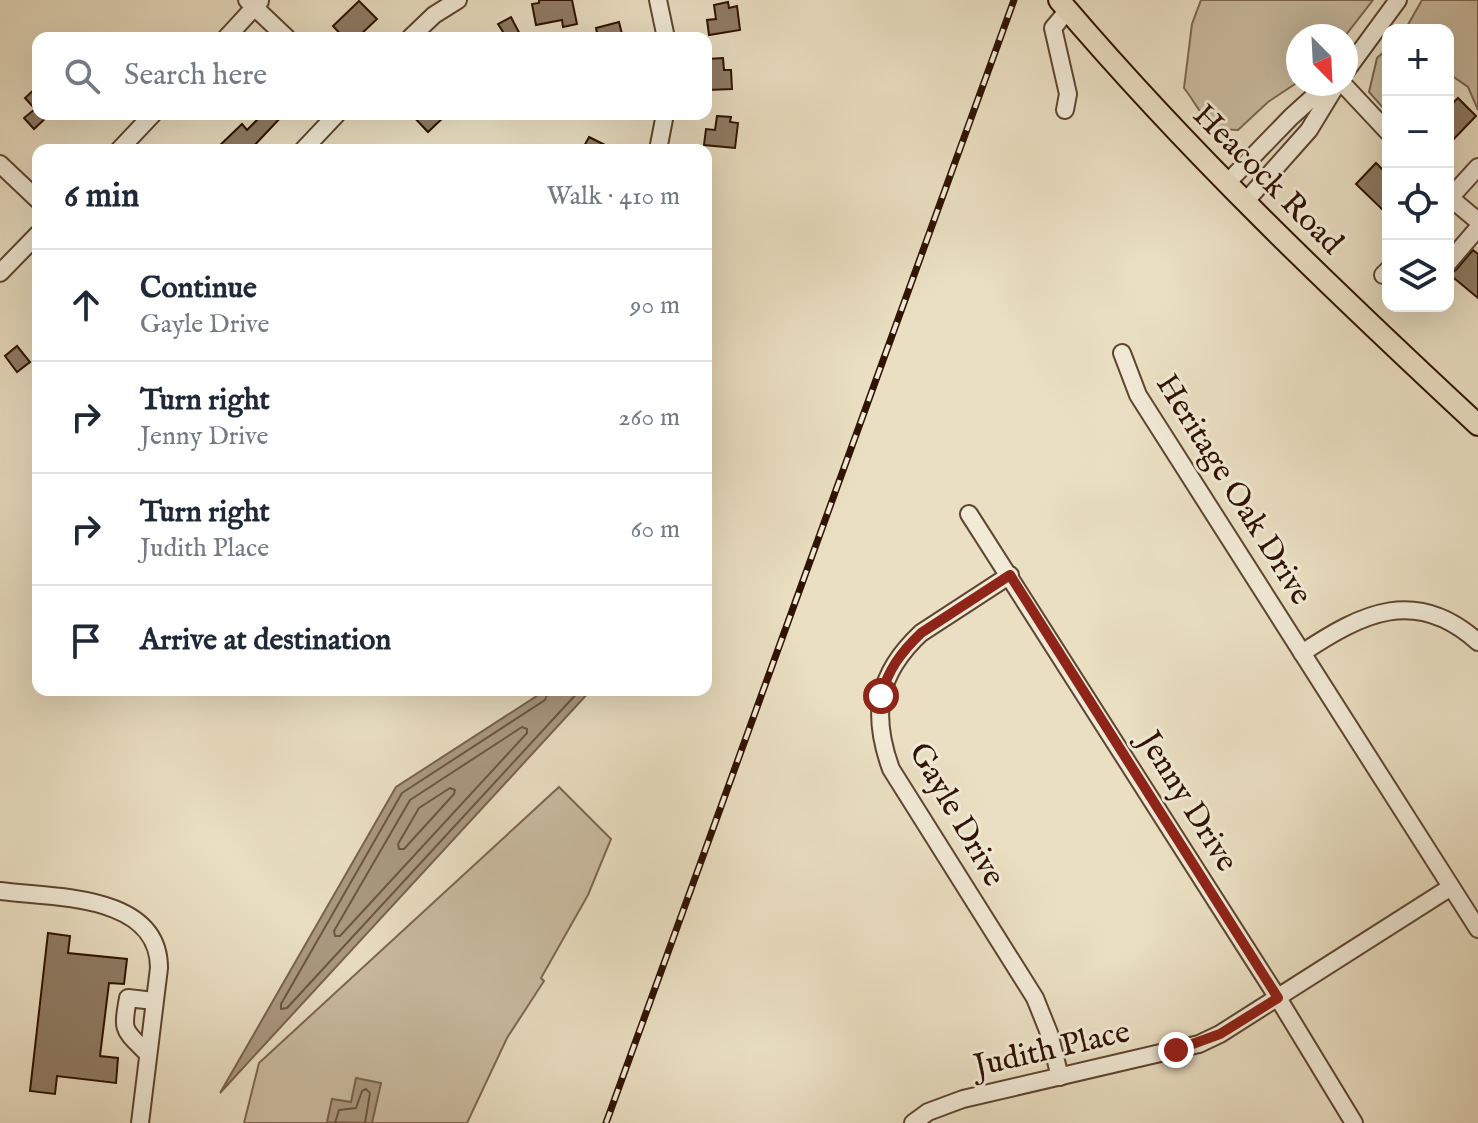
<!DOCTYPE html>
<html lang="en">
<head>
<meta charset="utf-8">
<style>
	:root { --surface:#fff; --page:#f6f6f7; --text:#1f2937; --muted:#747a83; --line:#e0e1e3 }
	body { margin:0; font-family:"IM FELL English",serif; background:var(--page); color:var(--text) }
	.controls { position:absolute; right:24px; top:24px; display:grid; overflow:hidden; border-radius:16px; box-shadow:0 8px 32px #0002 }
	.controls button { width:72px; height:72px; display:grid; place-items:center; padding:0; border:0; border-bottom:2px solid var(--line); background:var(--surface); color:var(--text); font:40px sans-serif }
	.compass { position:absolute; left:1286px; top:24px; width:72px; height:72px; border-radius:50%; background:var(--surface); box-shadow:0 8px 32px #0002; rotate:156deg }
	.stop { position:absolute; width:24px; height:24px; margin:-18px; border:6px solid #8f2418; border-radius:50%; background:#fff }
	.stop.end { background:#8f2418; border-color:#fff; box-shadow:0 2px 8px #0008 }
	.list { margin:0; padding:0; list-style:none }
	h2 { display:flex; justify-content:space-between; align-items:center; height:104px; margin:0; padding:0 32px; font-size:34px }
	h2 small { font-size:26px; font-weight:400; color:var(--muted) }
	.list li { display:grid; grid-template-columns:52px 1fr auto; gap:24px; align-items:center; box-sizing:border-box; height:112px; padding:0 32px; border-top:2px solid var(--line) }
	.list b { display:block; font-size:30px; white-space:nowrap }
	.list p { margin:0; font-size:26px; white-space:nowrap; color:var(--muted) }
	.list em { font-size:26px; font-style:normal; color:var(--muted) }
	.icon { flex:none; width:44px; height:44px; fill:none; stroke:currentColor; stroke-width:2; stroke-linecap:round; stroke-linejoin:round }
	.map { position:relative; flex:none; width:1478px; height:1123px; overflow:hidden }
	.search { position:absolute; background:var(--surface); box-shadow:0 8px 32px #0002; left:32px; top:32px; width:680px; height:88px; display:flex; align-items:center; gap:20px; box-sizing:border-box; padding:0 28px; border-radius:16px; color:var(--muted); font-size:30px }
	.panel { position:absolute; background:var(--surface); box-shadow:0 8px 32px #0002; left:32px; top:144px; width:680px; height:552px; border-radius:16px }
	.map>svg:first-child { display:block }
	.green { fill:#cabca1; stroke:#7c6750; stroke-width:2 }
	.water { fill:#aa9980; stroke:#79634d; stroke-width:2 }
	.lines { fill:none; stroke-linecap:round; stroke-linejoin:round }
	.shore { stroke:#6c5640; stroke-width:2 }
	.building { fill:#907d65; stroke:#2f1200; stroke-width:2 }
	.minor-casing { stroke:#5e4530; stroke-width:20 }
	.major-casing { stroke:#2f1200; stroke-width:24 }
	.minor { stroke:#f1ead7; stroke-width:16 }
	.major { stroke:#eadfc2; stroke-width:20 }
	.rail-casing { stroke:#2f1200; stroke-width:7 }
	.rail { stroke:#f1ead7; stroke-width:4; stroke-dasharray:12; stroke-linecap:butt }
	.route { stroke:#8f2418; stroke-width:10 }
	.labels { text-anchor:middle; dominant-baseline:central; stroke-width:6; stroke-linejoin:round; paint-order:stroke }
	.street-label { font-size:32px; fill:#2f1200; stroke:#f1ead7 }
</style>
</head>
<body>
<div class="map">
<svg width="1478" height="1123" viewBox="0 0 1478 1123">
	<rect width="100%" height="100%" fill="#eadfc2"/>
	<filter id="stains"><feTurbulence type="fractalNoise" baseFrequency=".0025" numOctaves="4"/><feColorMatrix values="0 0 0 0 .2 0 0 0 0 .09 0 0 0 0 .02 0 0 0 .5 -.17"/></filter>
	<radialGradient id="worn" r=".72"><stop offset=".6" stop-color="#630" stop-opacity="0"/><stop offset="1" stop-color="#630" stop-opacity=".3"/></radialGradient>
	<g class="green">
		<path d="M1201 0H1373L1345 36H1298V82L1268 102 1238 130C1204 130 1202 111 1184 88L1192 24Z"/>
		<path d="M1422 0H1478V110L1468 87 1448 73V30H1405Z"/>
		<path d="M1388 48V108L1384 109 1369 92 1377 58Z"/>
		<path d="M559 787 611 839 588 895 541 978 544 981 507 1038 467 1123H244L259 1063Z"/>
	</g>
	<g class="water">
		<path d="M546 690H591L220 1093 396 787Z"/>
		<path d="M356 1078 381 1083 372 1123 327 1122 332 1099 351 1102Z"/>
	</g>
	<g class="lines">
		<g class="shore">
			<path d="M549 690 545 700 402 793 281 1004V1009L287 1008 580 690"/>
			<path d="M522 727 527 729V733L340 936H335L334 931 410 800Z"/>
			<path d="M450 788 455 790 454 794 404 849H399L398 844 419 808Z"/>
			<path d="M335 1123 339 1110 356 1108 362 1091 366 1089 370 1093 365 1123"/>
		</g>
	</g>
	<g class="building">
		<path d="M539 0H572L577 24 563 27 562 20 536 25 532 4 539 3Z"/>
		<path d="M359 1 377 19 357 38H344L333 26Z"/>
		<path d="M728 2 729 8 737 6 740 30 709 35 707 20 716 19 714 5Z"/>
		<path d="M511 17 514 23 522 38H507L498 24Z"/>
		<path d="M619 22 623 38H598L596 28Z"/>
		<path d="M723 58 724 70H731L732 89 708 90 707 59Z"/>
		<path d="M38 86V114H50L34 129 24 118 35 109 25 98Z"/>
		<path d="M1458 98 1476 116 1448 145V108Z"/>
		<path d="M263 114H284L250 150H215L242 124 247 130Z"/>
		<path d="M411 114H447L428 132Z"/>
		<path d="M717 116 731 117 730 122 738 123 735 148 704 145 706 129 715 130Z"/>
		<path d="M589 137 615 150H582Z"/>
		<path d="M1376 163 1388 175V215L1356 184Z"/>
		<path d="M1473 250 1478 254V298L1449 274 1456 270Z"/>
		<path d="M17 346 30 362 17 372 5 356Z"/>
		<path d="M48 933 70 936 68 953 127 959 124 984 109 983 100 1056 118 1058 116 1083 57 1076 55 1094 30 1091Z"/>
	</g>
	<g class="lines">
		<defs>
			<g id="minor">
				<path d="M247 0 287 38"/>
				<path d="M658 0 666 38"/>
				<path d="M226 38 260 1"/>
				<path d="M410 38 434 15 458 0"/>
				<path d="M1346 71 1398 0"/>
				<path d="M1343 84 1388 132"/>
				<path d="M1065 110 1068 94 1053 28 1068 10"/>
				<path d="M119 150 153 114"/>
				<path d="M303 150 337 114"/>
				<path d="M658 150 665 114"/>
				<path d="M0 164 38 200"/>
				<path d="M1227 183 1291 117 1322 89 1331 84"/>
				<path d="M1448 196 1478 221"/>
				<path d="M1448 200 1478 167"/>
				<path d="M1245 202 1309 130 1337 84"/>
				<path d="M1448 263 1478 228"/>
				<path d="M0 273 38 234"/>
				<path d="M1383 275 1388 270"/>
				<path d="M1122 353 1138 395 1478 929"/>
				<path d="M969 514 1278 998 1354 1123"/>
				<path d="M1010 575 921 633C877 674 871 714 891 769L1035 998 1049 1033 1060 1077"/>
				<path d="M1302 653C1362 613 1416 586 1478 642"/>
				<path d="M0 891C52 898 159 893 159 968L140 1123"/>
				<path d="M147 1053C123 1029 122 1032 128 998L154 1001"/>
				<path d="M913 1123 928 1112 963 1099 1199 1044 1220 1034 1451 887"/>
			</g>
			<path id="major" d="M1059 0C1188 152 1332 289 1478 425"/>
		</defs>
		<use href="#minor" class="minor-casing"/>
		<use href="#major" class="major-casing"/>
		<use href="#minor" class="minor"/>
		<use href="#major" class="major"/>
		<defs>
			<path id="rail" d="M606 1123 1014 0"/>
		</defs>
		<use href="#rail" class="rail-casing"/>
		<use href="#rail" class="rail"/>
	</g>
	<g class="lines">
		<path class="route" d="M881 696C888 670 901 652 921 633L1010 575 1278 998 1220 1034 1176 1050"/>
	</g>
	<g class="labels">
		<g class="street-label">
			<text transform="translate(1267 180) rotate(45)">Heacock Road</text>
			<text transform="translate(1233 490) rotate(58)">Heritage Oak Drive</text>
			<text transform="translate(1187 802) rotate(58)">Jenny Drive</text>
			<text transform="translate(956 815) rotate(60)">Gayle Drive</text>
			<text transform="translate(1052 1050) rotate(-13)">Judith Place</text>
		</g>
	</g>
	<rect width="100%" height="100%" filter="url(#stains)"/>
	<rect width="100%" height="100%" fill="url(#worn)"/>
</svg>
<div class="controls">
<button>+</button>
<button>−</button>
<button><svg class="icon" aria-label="locate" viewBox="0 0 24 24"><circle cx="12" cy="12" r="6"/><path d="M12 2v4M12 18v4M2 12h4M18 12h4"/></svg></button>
<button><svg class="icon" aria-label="layers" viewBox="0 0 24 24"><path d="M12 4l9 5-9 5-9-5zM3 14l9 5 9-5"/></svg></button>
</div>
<svg class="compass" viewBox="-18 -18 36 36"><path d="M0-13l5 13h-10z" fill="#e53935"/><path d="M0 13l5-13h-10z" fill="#747a83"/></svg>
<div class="stop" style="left:881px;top:696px"></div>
<div class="stop end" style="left:1176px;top:1050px"></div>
<div class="search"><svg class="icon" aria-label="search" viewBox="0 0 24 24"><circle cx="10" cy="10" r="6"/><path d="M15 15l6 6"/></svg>Search here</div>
<section class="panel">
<h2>6 min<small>Walk · 410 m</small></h2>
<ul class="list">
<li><svg class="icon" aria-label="ahead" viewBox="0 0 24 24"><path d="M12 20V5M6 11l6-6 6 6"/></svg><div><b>Continue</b><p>Gayle Drive</p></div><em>90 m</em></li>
<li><svg class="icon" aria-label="right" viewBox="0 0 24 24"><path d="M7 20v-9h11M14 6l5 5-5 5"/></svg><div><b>Turn right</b><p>Jenny Drive</p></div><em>260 m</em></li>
<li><svg class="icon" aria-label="right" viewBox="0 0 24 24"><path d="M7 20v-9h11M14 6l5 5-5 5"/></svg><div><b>Turn right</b><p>Judith Place</p></div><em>60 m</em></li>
<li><svg class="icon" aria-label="arrive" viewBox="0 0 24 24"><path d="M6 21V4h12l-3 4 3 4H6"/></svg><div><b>Arrive at destination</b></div></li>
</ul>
</section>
</div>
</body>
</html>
